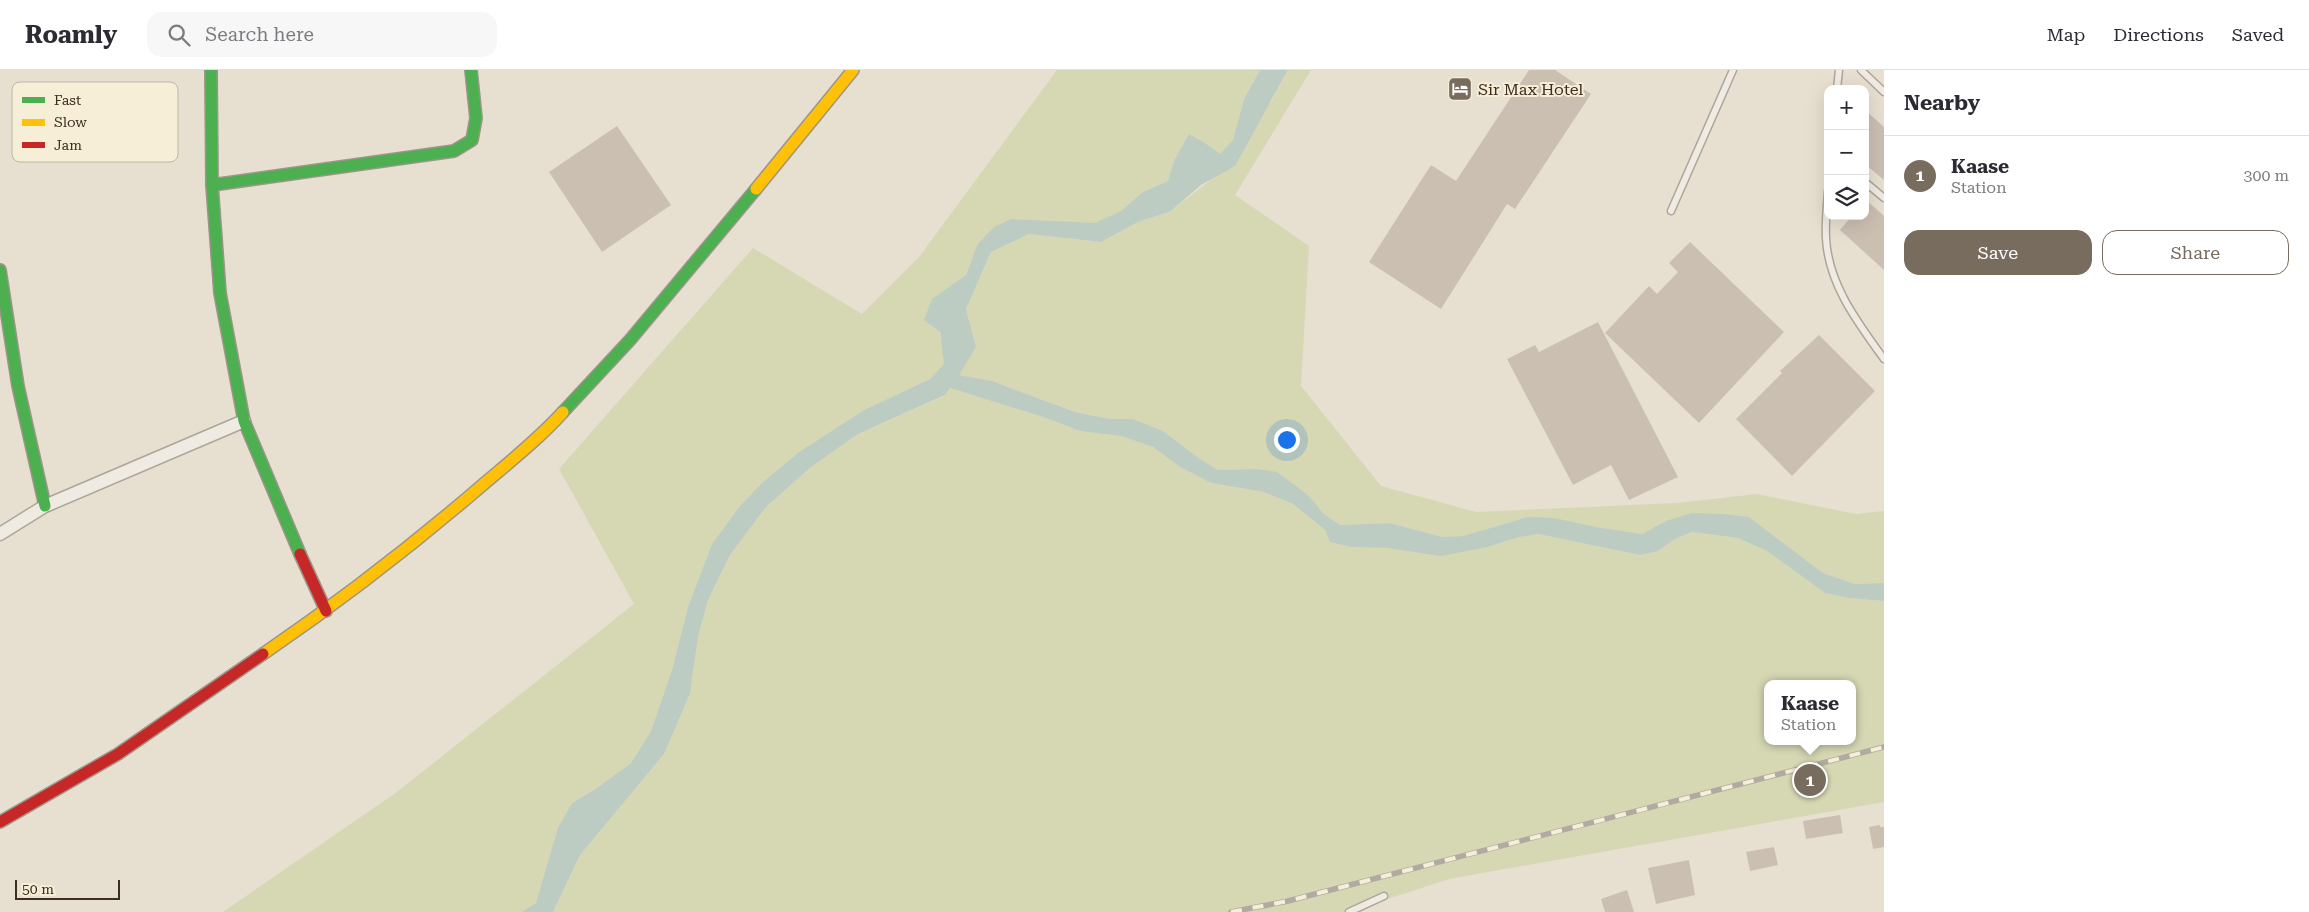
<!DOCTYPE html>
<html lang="en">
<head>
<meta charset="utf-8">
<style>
	:root { --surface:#fff; --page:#f7f7f7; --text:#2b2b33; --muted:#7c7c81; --line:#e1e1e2; --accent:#786c5e }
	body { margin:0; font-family:"Roboto Serif",serif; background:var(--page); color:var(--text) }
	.controls { position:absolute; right:15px; top:15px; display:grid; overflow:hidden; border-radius:10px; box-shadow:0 5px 20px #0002 }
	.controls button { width:45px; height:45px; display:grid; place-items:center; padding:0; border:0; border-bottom:1px solid var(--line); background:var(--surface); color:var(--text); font:25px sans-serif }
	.scale { position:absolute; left:15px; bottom:12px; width:105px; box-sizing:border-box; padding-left:5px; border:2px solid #3d2e20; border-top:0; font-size:14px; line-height:18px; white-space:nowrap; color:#3d2e20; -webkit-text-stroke:4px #f7eed8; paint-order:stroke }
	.you { position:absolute; left:1286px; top:369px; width:18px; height:18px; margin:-12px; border:4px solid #fff; border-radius:50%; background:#1a73e8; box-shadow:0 0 0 8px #1a73e833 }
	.badge { display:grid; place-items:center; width:32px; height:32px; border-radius:50%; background:var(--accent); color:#fff; font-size:16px; font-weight:700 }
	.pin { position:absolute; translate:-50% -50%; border:2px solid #fff; box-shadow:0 1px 5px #0006 }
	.popup { position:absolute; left:1764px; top:610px; width:92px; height:65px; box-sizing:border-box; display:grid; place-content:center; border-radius:10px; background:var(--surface); filter:drop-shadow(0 1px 4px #0005); font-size:16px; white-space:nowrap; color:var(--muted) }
	.popup b { font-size:19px; color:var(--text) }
	.popup::after { content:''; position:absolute; left:50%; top:100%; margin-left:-10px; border:10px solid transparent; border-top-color:var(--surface) }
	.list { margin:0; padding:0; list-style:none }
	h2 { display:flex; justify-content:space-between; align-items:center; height:65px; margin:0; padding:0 20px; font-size:21px }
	h2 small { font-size:16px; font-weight:400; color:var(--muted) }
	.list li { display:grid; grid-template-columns:32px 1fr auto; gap:15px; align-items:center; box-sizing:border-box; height:80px; padding:0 20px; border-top:1px solid var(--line) }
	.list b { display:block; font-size:19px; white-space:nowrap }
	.list p { margin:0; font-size:16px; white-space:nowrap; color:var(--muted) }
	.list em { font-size:16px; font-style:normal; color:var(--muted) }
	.actions { display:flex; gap:10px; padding:15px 20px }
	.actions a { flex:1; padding:11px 0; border:1px solid var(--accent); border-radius:15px; text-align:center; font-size:18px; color:var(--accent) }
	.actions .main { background:var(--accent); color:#fff }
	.icon { flex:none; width:28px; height:28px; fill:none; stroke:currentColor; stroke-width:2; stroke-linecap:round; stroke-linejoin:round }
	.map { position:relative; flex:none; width:1884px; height:842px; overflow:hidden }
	header { display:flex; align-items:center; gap:30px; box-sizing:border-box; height:70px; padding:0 25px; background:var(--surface); border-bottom:1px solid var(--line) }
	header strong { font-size:24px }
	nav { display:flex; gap:28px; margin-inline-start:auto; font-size:18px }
	.search { width:350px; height:45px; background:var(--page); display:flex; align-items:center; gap:12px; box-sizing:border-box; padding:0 18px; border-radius:15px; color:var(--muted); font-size:19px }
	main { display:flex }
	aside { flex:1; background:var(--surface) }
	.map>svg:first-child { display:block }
	.green { fill:#d6d7b3; fill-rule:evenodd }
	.water { fill:#bcccc2 }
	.building { fill:#cbbfb2 }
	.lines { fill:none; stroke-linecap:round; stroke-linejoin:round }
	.lane-casing { stroke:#ada599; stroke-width:9 }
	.street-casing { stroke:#ada599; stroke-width:15 }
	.fast-casing { stroke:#9c958a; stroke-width:14 }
	.slow-casing { stroke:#9c958a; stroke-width:14 }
	.jam-casing { stroke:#9c958a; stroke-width:14 }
	.lane { stroke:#efebe3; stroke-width:6 }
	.street { stroke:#efebe3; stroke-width:12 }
	.fast { stroke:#4caf50; stroke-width:11 }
	.slow { stroke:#ffc107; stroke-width:11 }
	.jam { stroke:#c62828; stroke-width:11 }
	.rail-casing { stroke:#afaaa2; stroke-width:5.5 }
	.rail { stroke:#f7eed8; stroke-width:4; stroke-dasharray:11; stroke-linecap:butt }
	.labels { text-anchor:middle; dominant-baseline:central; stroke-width:4; stroke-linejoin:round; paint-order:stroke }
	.poi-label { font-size:16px; fill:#3d2e20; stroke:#f7eed8; text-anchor:start }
	.key { fill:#f7eed8; stroke:#bfb4a1; stroke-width:1 }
	.key-label { font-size:14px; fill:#3d2e20 }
</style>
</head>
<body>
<header>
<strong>Roamly</strong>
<div class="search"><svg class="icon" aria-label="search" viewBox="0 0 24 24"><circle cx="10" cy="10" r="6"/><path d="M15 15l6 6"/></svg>Search here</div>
<nav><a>Map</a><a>Directions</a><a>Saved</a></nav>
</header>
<main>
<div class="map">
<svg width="1884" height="842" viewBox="0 0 1884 842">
	<rect width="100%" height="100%" fill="#e7e0d1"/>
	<g class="green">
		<path d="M1057 0H1260L1244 29 1233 70 1220 85 1205 73 1174 91 1168 111 1143 122 1121 141 1095 154 1011 149 977 175 966 205 933 229 945 294 930 309 864 340 799 382 762 413 739 437 712 474 688 537 672 600 651 661 631 693 597 718 572 733 536 834 522 842H223L397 722 634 534 559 399 753 178 862 244 919 187Z"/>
		<path d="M1288 0H1311L1235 125 1309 176 1301 316 1381 416 1476 442 1677 433 1757 424 1856 444 1884 441V513L1855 514 1823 503 1749 447 1666 451 1642 464 1528 447 1463 466 1443 467 1390 453 1340 455 1324 444 1308 425 1255 399 1218 400 1200 389 1163 361 1133 349H1110L1075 342 992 311 958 305 976 277 966 239 991 182 1029 164 1101 172 1138 152 1171 141 1217 105 1271 32Z"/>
		<path d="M950 318 1043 347 1080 361 1121 366 1153 377 1180 397 1211 413 1264 422 1293 434 1325 460 1330 472 1350 477 1387 478 1415 482 1487 477 1519 467 1538 464 1640 485 1658 481 1675 469 1692 462 1738 468 1767 481 1825 523 1848 528 1884 531V732L1449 809 1348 842H553L580 785 664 684 708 530 730 485 766 437 811 397 858 364 944 326ZM1768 614H1852V671H1768Z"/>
	</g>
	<path class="water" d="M1260 0H1288L1235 96 1201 115 1171 141 1138 152 1101 172 1029 164 991 182 966 239 976 277 959 305 992 311 1075 342 1110 349H1133L1163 361 1200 389 1218 400 1255 399 1277 402 1308 425 1324 444 1340 455 1390 453 1443 467 1463 466 1528 447 1554 448 1596 457 1642 464 1666 451 1692 443 1723 444 1749 447 1823 503 1855 514 1884 513V531L1848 528 1825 523 1767 481 1738 468 1692 462 1675 469 1658 481 1640 485 1538 464 1519 467 1487 477 1441 486 1387 478 1350 477 1330 472 1325 460 1293 434 1264 422 1211 413 1180 397 1153 377 1121 366 1080 361 1043 347 950 318 945 325 858 364 811 397 766 437 730 485 708 530 698 566 690 623 664 684 580 785 553 842H522L536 833 558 758 572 733 597 718 631 693 651 661 672 600 688 537 712 474 739 437 762 413 799 382 864 340 930 309 944 294 940 262 924 250 932 229 966 205 977 175 994 157 1011 149 1095 153 1121 141 1143 122 1168 111 1174 91 1189 64 1205 73 1220 84 1233 70 1244 29Z"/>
	<g class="building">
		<path d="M1529 0H1555L1591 24 1515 139 1507 134 1441 239 1369 192 1431 95 1456 111Z"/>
		<path d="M1865 40 1884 57V110L1865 94Z"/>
		<path d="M617 56 671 135 602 182 549 102Z"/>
		<path d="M1865 129 1884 146V200L1840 160 1852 146H1865Z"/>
		<path d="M1690 172 1784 262 1699 353 1605 263 1649 216 1657 224 1678 202 1669 193Z"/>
		<path d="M1598 252 1678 407 1629 430 1611 395 1573 415 1507 289 1535 275 1539 282Z"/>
		<path d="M1819 265 1875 321 1792 406 1736 349 1782 303 1780 301Z"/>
		<path d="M1840 745 1843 763 1806 769 1803 751Z"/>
		<path d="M1880 755V757H1884V777L1873 779 1869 757Z"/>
		<path d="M1774 777 1778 795 1750 801 1746 782Z"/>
		<path d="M1689 790 1695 825 1656 834 1648 798Z"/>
		<path d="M1627 820 1634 842H1605L1601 829Z"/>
	</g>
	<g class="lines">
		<defs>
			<g id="lane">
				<path d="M1861 0 1884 22"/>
				<path d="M1837 19 1839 0"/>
				<path d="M1865 112 1884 128"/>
				<path d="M1828 121C1827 137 1825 153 1826 168 1828 214 1858 253 1884 289"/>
				<path d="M1671 141 1733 0"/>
				<path d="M1349 842 1384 826"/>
			</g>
			<path id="street" d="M0 464 45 436 244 351"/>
			<g id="fast">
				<path d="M211 0 212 115 220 223 244 351 300 484"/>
				<path d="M212 115 454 81 472 70 476 48 471 0"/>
				<path d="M0 200 18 316 45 436"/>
				<path d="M563 342 630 270 756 119"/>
			</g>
			<g id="slow">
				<path d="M756 119 853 0"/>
				<path d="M263 584C336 534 405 481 472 424 503 397 536 372 563 342"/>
			</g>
			<g id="jam">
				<path d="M300 484 326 541"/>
				<path d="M0 752 118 684 263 584"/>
			</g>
		</defs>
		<use href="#lane" class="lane-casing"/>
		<use href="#street" class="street-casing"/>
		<use href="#fast" class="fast-casing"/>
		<use href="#slow" class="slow-casing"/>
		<use href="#jam" class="jam-casing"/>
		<use href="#lane" class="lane"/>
		<use href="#street" class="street"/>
		<use href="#fast" class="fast"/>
		<use href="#slow" class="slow"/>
		<use href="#jam" class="jam"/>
		<defs>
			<path id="rail" d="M1231 842 1288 831 1884 677"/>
		</defs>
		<use href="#rail" class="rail-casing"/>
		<use href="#rail" class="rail"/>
	</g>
	<defs>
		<symbol id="hotel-square" viewBox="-11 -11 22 22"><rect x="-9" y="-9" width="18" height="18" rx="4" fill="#786c5e" stroke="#f7eed8"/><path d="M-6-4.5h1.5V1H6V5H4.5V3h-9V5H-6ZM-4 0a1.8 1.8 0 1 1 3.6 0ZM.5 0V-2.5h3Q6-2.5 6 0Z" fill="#fff"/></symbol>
	</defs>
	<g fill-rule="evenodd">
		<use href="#hotel-square" x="1446" y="5" width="28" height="28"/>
	</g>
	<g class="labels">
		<g class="poi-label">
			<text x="1478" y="19">Sir Max Hotel</text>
		</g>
	</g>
	<rect x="12" y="12" width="166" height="80" rx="8" class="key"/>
	<rect x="22" y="27" width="23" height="6" fill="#4caf50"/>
	<rect x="22" y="49" width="23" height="7" fill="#ffc107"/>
	<rect x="22" y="72" width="23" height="6" fill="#c62828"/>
	<g class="key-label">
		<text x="54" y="35">Fast</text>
		<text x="54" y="57">Slow</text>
		<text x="54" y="80">Jam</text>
	</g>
</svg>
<div class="controls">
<button>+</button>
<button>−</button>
<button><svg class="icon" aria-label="layers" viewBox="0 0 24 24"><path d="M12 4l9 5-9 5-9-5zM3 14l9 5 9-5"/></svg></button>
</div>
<div class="scale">50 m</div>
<div class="you"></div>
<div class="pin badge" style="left:1810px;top:710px">1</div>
<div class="popup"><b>Kaase</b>Station</div>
</div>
<aside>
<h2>Nearby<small></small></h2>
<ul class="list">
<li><span class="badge">1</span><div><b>Kaase</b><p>Station</p></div><em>300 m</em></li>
</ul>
<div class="actions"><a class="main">Save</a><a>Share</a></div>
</aside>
</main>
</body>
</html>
